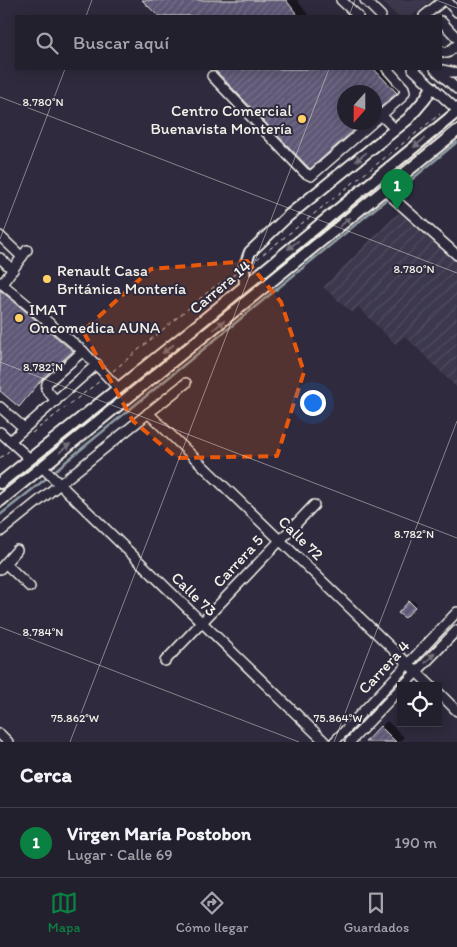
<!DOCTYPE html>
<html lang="es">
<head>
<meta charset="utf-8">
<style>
	:root { --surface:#23202e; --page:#2b2836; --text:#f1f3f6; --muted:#a3a3aa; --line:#403e4a; --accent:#0b8043 }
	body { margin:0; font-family:Itim,sans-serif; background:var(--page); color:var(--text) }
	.controls { position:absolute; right:15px; bottom:15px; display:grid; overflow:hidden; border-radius:0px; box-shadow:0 2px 12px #0003 }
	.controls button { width:45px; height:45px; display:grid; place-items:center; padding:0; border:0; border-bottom:1px solid var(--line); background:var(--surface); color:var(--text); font:25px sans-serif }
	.compass { position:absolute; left:337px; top:85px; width:45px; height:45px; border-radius:50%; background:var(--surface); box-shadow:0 2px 12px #0003; rotate:201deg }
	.you { position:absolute; left:312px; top:402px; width:18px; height:18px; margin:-12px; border:4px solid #fff; border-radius:50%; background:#1a73e8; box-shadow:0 0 0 8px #1a73e833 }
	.badge { display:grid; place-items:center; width:32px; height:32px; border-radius:50%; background:var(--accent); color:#fff; font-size:16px; font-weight:700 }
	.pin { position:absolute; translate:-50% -41px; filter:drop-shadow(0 1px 2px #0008) }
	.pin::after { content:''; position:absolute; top:26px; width:18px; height:15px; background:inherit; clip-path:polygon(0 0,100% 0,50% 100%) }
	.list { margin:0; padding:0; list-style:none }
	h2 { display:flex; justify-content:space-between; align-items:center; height:65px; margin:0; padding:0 20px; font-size:21px }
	h2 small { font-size:16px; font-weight:400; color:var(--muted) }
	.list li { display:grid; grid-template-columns:32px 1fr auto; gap:15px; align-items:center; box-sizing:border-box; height:70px; padding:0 20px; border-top:1px solid var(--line) }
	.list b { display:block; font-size:19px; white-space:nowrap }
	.list p { margin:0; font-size:16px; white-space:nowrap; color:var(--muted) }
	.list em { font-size:16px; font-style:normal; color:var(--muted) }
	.icon { flex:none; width:28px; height:28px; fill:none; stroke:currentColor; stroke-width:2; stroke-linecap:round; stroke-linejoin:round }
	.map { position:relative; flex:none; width:457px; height:742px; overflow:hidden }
	.search { position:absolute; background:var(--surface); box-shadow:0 2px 12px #0003; left:15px; right:15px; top:15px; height:55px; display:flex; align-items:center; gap:12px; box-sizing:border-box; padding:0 18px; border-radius:0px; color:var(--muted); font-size:19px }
	.sheet { height:135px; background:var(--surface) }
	nav { display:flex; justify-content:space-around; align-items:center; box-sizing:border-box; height:70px; border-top:1px solid var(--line); background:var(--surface); font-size:14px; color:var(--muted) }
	nav a { display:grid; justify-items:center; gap:2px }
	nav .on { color:var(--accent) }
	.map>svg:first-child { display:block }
	.built { fill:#3d384e }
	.industrial { fill:url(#industrial-furrows) }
	.shadow { fill:#0007 }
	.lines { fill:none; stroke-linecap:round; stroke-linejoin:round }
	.stream { stroke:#909ea4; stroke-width:2.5 }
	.building { fill:url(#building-hatch); stroke:#f4f1e8 }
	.minor-casing { stroke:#f4f1e8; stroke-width:12 }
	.major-casing { stroke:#f4f1e8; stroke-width:14 }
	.path { stroke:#f4f1e8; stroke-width:1; stroke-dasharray:4 4; stroke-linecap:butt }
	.minor { stroke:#2f2a3d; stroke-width:9 }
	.major { stroke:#2f2a3d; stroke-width:10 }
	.oneway { fill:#747079 }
	.marked { fill:#e8590c; fill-opacity:0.2; stroke:#e8590c; stroke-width:4; stroke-dasharray:10 6; stroke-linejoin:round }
	.ticks { fill:none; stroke:#f4f1e8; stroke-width:1; stroke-opacity:0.45 }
	.poi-dot { fill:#ffd166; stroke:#2f2a3d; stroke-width:2 }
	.labels { text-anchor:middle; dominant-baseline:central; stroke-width:4; stroke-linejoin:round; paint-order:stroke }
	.poi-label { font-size:16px; fill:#f4f1e8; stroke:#2f2a3d; text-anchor:start }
	.street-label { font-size:16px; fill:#f4f1e8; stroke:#2f2a3d }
	.ticks-label { font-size:12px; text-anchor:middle; fill:#f4f1e8; stroke:#2f2a3d; stroke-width:4; stroke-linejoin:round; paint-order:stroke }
</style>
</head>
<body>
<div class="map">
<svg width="457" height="742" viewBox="0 0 457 742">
	<defs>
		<pattern id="industrial-furrows" width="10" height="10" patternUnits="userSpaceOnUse" patternTransform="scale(1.25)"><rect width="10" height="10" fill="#3d384e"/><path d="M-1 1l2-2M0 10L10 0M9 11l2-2" fill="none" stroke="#504c5f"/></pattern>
		<pattern id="building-hatch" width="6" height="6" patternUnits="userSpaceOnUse" patternTransform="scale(1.25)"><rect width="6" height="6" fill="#5f5876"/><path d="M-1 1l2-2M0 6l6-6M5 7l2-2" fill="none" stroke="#77708a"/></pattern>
	</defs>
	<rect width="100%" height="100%" fill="#2f2a3d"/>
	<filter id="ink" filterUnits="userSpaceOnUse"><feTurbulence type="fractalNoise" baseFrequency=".02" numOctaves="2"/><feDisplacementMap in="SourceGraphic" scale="10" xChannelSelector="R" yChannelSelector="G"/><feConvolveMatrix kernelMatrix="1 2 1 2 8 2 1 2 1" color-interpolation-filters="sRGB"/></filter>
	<g filter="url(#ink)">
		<path class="built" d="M380 0H432L412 16H397Z"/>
		<path class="industrial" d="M411 212 457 258V388L405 336 395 344 358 307 352 313 323 287 397 214Z"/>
		<g class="shadow">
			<path d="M144 0H297L309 16H160Z"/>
			<path d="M211 69H386L402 86 374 111V92H344V122L310 167 217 71Z"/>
			<path d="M0 267 7 279 82 341 48 372 28 396 0 389Z"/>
			<path d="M412 600 417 604 405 617 400 613Z"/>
			<path d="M387 721 404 737 399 742H367Z"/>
		</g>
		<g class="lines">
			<g class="stream">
				<path d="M393 195 457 142"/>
				<path d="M52 473 388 198"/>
				<path d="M0 515 48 477"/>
			</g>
		</g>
		<g class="building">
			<path d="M142 0H286L298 16H158Z"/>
			<path d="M209 69H374L397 93 374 113V92H344V122H363L310 169 217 72Z"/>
			<path d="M0 290 73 351 43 378 19 407 0 391Z"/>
			<path d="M409 601 415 607 405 618 398 613Z"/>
			<path d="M380 726 396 742H365Z"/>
		</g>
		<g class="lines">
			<defs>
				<g id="minor">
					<path d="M341 0 358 16"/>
					<path d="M365 0 381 16"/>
					<path d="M446 0 457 12"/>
					<path d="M424 16 444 0"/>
					<path d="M441 21 457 38"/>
					<path d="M441 51 447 53 457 45"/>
					<path d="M413 69 457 110"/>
					<path d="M435 69 457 89"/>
					<path d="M437 69 457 73"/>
					<path d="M212 76 305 173 311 176 402 97 405 92 404 88 387 69"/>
					<path d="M382 116 395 129"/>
					<path d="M384 190 457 255"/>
					<path d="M0 236 22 257"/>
					<path d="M0 258 13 270"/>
					<path d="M0 282 83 351 118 388"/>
					<path d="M2 284 27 250"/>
					<path d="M56 401 46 389 47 383 83 351"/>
					<path d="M0 407 24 428"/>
					<path d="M148 413 431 686"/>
					<path d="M0 432 30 459"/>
					<path d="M10 441 97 364"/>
					<path d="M42 467 325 742"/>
					<path d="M0 532 186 383"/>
					<path d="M6 564 30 587"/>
					<path d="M0 569 17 550"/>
					<path d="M165 661 314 505"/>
					<path d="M403 686 457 630"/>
					<path d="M438 692 457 711"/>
					<path d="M0 734 8 742"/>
					<path d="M334 742 457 612"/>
					<path d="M350 742 401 688"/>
				</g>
				<g id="major">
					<path d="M245 285 244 268 250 252 288 216 408 119 425 99 432 87"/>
					<path d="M0 483 190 331 457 112"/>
					<path d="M0 501 457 131"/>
				</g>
			</defs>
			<use href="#minor" class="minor-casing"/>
			<use href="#major" class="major-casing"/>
			<g class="path">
				<path d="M257 259 440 114"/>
				<path d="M113 371 214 287 235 274"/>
				<path d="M32 433 100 381"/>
				<path d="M0 458 9 451"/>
			</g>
			<use href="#minor" class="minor"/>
			<use href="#major" class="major"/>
		</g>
		<defs><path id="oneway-solid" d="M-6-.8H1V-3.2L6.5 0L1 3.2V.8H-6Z" transform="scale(1.25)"/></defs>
		<g class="oneway">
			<use href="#oneway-solid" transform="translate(419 143) rotate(141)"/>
			<use href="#oneway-solid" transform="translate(361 157) rotate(141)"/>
			<use href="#oneway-solid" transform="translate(345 222) rotate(-39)"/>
			<use href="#oneway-solid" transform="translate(293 245) rotate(141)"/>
			<use href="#oneway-solid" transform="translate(219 325) rotate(-39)"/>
			<use href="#oneway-solid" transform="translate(168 349) rotate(142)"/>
			<use href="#oneway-solid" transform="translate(65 448) rotate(-39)"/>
			<use href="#oneway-solid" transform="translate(430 658) rotate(-46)"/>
		</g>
	</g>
	<path class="marked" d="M247 261 281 302 304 372 277 456 177 458 133 421 83 331 151 269Z"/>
	<path class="ticks" d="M436 0 457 8M86 16 92 0M349 16 355 0M0 97 457 273M0 239 65 69M0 362 457 538M0 627 299 742M70 742 329 69M334 742 457 421"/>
	<g class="poi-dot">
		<circle cx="302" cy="119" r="5"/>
		<circle cx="47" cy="279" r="5"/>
		<circle cx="19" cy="318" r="5"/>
	</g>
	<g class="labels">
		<g class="poi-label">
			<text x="292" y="110" text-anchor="end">Centro Comercial<tspan x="292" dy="18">Buenavista Montería</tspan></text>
			<text x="57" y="270">Renault Casa<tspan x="57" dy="18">Británica Montería</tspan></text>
			<text x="29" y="309">IMAT<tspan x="29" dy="18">Oncomedica AUNA</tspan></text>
		</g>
		<g class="street-label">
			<text transform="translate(220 287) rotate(-40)">Carrera 14</text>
			<text transform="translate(301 538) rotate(44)">Calle 72</text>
			<text transform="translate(238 561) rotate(-47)">Carrera 5</text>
			<text transform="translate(194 594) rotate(44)">Calle 73</text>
			<text transform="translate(384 667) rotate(-47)">Carrera 4</text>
		</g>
	</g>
	<g class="ticks-label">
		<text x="43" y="106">8.780°N</text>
		<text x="414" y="273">8.780°N</text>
		<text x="43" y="371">8.782°N</text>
		<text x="414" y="538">8.782°N</text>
		<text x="43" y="636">8.784°N</text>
		<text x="75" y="722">75.862°W</text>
		<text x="338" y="722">75.864°W</text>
	</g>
</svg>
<div class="controls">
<button><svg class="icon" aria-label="locate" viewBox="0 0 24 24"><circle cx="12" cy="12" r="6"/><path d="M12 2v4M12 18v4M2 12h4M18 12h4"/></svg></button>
</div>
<svg class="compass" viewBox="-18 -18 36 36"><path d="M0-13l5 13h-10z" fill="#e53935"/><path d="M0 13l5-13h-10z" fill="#a3a3aa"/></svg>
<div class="you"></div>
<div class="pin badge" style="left:397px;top:210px">1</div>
<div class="search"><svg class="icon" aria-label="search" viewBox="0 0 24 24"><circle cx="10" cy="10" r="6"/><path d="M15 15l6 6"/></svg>Buscar aquí</div>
</div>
<section class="sheet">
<h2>Cerca<small></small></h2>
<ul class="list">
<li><span class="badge">1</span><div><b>Virgen María Postobon</b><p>Lugar · Calle 69</p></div><em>190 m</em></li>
</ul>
</section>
<nav>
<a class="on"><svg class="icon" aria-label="map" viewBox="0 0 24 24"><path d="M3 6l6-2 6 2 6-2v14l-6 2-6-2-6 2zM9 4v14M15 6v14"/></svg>Mapa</a>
<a><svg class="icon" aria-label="directions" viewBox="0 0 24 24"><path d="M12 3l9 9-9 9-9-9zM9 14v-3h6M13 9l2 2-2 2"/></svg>Cómo llegar</a>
<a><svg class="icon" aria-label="saved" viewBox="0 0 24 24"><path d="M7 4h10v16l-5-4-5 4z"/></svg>Guardados</a>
</nav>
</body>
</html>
